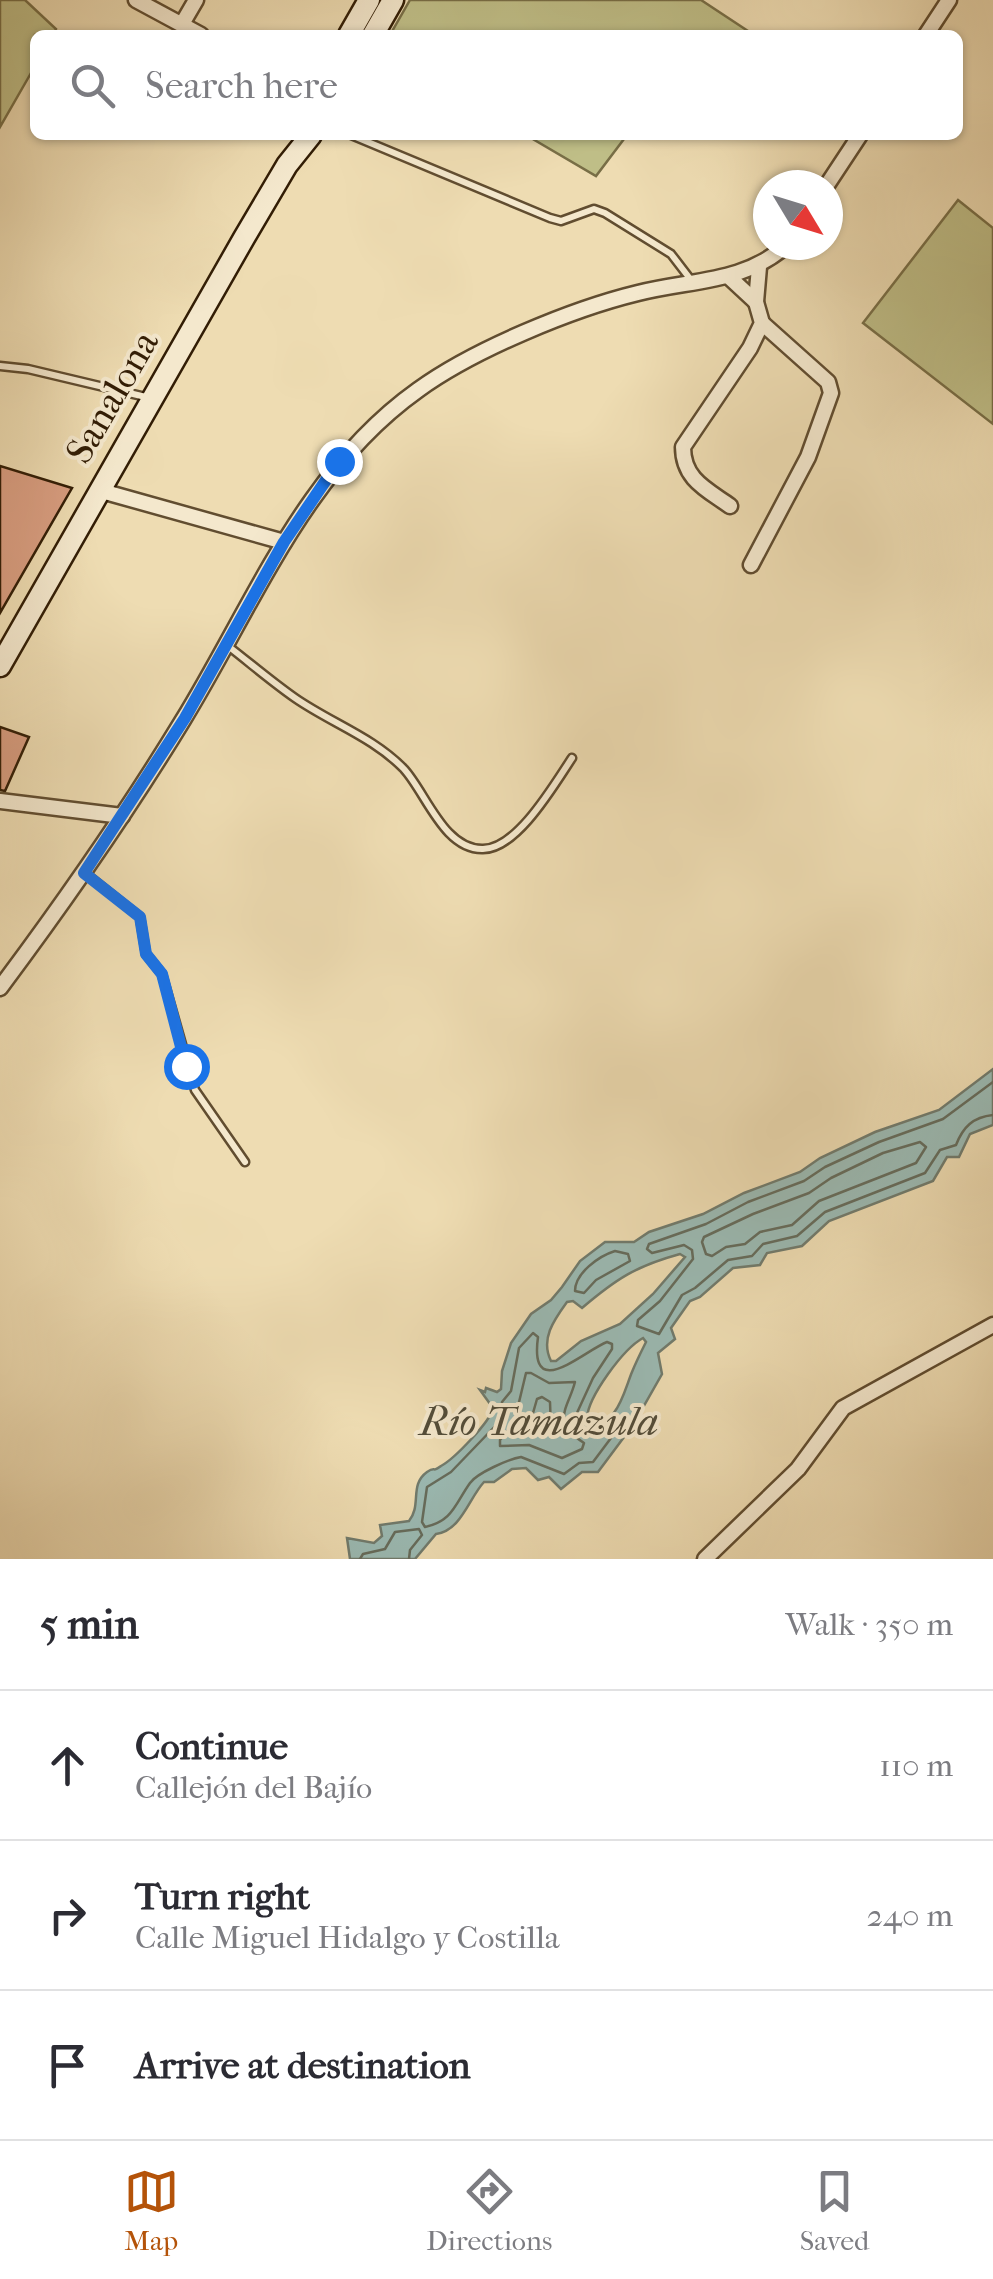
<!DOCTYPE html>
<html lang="en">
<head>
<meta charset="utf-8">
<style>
	:root { --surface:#fff; --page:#f2f2f3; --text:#2b2b33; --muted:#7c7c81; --line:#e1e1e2; --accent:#b45309 }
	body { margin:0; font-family:"IM FELL French Canon",serif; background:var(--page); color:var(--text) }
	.compass { position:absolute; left:753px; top:170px; width:90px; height:90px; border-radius:50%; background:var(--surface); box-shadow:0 2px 8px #0004; rotate:128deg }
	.stop { position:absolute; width:30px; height:30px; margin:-22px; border:8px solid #1a73e8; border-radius:50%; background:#fff }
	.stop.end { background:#1a73e8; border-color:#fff; box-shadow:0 2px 10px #0008 }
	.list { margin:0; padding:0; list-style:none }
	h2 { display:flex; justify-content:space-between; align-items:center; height:130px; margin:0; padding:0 40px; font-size:42px }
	h2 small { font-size:32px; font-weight:400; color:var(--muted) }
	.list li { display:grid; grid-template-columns:65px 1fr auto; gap:30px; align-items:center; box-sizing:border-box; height:150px; padding:0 40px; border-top:2px solid var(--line) }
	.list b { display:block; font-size:38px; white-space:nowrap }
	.list p { margin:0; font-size:32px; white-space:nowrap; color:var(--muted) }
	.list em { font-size:32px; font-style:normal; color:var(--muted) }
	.icon { flex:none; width:55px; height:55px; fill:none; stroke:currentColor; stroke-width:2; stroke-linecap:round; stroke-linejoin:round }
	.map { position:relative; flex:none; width:993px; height:1559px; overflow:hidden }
	.search { position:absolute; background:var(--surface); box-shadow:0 2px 8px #0004; left:30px; right:30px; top:30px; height:110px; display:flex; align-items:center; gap:25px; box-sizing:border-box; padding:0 35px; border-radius:15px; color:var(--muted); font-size:38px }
	.sheet { height:580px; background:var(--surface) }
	nav { display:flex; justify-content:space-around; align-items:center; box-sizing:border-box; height:140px; border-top:2px solid var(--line); background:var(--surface); font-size:28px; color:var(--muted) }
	nav a { display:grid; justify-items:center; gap:5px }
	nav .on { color:var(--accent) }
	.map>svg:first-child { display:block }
	.green { fill:#bfbe87; stroke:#786e46; stroke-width:2.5 }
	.water { fill:#9bbab3; stroke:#717b6d; stroke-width:2.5; fill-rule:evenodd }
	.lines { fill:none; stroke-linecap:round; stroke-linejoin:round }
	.shore { stroke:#666c5c; stroke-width:2.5 }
	.building { fill:#d89d80; stroke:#321d05; stroke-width:2.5 }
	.service-casing { stroke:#614d30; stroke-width:11 }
	.minor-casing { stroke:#614d30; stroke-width:19 }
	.secondary-casing { stroke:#321d05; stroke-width:25 }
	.service { stroke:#f4e8cd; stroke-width:6 }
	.minor { stroke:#f4e8cd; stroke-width:14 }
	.secondary { stroke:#f4e8cd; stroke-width:20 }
	.route { stroke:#1a73e8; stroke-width:12 }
	.labels { text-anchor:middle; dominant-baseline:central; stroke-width:8; stroke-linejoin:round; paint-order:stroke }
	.street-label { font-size:38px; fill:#321d05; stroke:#f4e8cd }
	.water-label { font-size:40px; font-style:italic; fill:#524c39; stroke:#f4e8cd }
</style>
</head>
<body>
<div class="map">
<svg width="993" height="1559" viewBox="0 0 993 1559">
	<rect width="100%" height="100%" fill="#eedcb2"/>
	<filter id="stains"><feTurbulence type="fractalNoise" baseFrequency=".002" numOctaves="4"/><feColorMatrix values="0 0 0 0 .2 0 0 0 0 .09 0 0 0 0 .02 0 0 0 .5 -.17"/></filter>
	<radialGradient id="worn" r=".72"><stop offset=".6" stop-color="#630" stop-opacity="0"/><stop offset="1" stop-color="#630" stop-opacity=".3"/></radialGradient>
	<g class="green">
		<path d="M0 0H25L56 29 53 35H35V66L0 127Z"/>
		<path d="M410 0H701L754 35H390Z"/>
		<path d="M526 135H627L596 176Z"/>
		<path d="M958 200 993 228V424L863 323Z"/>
	</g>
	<path class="water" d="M993 1069V1125L970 1134 959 1157H947L933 1181 829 1221 802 1246 767 1253 760 1265 733 1268 700 1297 690 1301 671 1328 675 1339 658 1353 662 1374 633 1425 598 1472H582L561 1489 549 1477 538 1480 526 1468 512 1469 494 1482H484C469 1498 461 1531 436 1534L415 1559H350L347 1538 374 1543 382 1536 380 1525 409 1521C422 1505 409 1485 427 1472 436 1466 432 1473 441 1466 454 1459 491 1421 493 1408L480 1390 485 1392 486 1388 497 1392 501 1389 502 1371 511 1343 531 1314 551 1300 562 1287 580 1261 605 1242H634L649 1232 703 1214 744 1193 800 1172 820 1158 875 1132 939 1110ZM680 1254 685 1257 653 1294 620 1324 581 1341 556 1361H551C540 1339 554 1320 567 1302L573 1301 582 1308C616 1279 636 1266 680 1254ZM643 1338 646 1342C641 1352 636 1362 632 1372 624 1391 616 1433 587 1418 588 1397 623 1349 643 1338Z"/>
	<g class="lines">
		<g class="shore">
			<path d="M993 1082 943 1119 879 1142 825 1167 804 1181 748 1202 706 1224 649 1244 647 1249 652 1253 684 1245 692 1250 693 1259 660 1301 638 1320 637 1326 659 1334 682 1295 695 1288 728 1260 752 1256 763 1244 797 1236 825 1212 925 1173 940 1150 956 1145C963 1127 973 1117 993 1115"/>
			<path d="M920 1142 926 1147 916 1163 819 1201 792 1225 760 1232 745 1244 726 1247 712 1256 706 1254 702 1242 704 1237 753 1214 809 1193 831 1178 883 1153Z"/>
			<path d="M615 1251 628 1254 630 1261 596 1280 584 1293 575 1291C575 1273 599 1256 615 1251Z"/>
			<path d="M533 1333 538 1337C529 1403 582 1352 607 1342L612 1344V1349L593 1378 576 1415 581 1426 595 1432 608 1431 611 1438 593 1462 579 1463 564 1474 521 1457C509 1459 477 1473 470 1483 455 1504 453 1521 425 1527L422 1522 427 1487 451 1472 501 1420 502 1402 511 1391 519 1348Z"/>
			<path d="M526 1373H531L549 1383 575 1382C568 1409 550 1421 584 1443L582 1449 562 1458 529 1445 500 1446V1440L514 1423Z"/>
			<path d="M542 1397 550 1402 551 1430 547 1435 529 1427 537 1399Z"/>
			<path d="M360 1559 363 1554 385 1549 395 1532 419 1529 422 1535 410 1550 409 1559"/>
		</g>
	</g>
	<g class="building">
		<path d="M0 466 72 488 0 613Z"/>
		<path d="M0 727 29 737 5 791 0 790Z"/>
	</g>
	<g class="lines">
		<defs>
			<g id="service">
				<path d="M351 135 550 218 561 221 594 209 605 213 671 254 691 280"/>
				<path d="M0 366 28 369 150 398"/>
				<path d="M228 646C250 663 272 682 295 698 331 723 373 737 404 769 426 793 444 850 483 849 517 849 554 785 572 758"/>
				<path d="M85 873 140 917 146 954 162 974 195 1090 245 1162"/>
			</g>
			<g id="minor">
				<path d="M136 0 201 35"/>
				<path d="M182 24 196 0"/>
				<path d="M926 35 949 0"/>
				<path d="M827 185 860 135"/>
				<path d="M728 276 756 302"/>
				<path d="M98 490 284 542"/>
				<path d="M730 506C706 489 683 479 683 447L750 348 762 323 756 302 759 267"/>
				<path d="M751 565 808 457 831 393 828 382 762 323"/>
				<path d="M0 801 122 816"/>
				<path d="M0 988C65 901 127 812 183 720 254 604 304 471 418 390 473 350 572 309 638 293 693 279 742 284 787 245"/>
				<path d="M705 1559 798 1469 843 1408 993 1325"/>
			</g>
			<g id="secondary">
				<path d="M349 35 369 0"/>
				<path d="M373 35 393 0"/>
				<path d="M0 666 244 238 287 165 311 135"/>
			</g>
		</defs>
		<use href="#service" class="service-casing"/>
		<use href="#minor" class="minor-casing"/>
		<use href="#secondary" class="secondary-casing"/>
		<use href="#service" class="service"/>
		<use href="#minor" class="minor"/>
		<use href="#secondary" class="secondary"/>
	</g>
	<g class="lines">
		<path class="route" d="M186 1066 162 974 146 954 140 917 84 873 185 718 284 542 339 461"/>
	</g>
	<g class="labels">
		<g class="street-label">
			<text transform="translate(112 397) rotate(-60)">Sanalona</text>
		</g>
		<g class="water-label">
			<text x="539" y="1422">Río Tamazula</text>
		</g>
	</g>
	<rect width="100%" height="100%" filter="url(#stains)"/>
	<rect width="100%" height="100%" fill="url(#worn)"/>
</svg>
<svg class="compass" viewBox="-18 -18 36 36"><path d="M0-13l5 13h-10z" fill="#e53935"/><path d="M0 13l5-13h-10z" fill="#7c7c81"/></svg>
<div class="stop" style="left:186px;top:1066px"></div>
<div class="stop end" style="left:339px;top:461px"></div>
<div class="search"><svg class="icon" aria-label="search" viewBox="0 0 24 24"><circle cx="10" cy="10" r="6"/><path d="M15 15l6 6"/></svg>Search here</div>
</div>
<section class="sheet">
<h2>5 min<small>Walk · 350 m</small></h2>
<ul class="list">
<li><svg class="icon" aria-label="ahead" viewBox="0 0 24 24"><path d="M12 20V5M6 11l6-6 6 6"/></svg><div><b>Continue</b><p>Callejón del Bajío</p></div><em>110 m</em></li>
<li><svg class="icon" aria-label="right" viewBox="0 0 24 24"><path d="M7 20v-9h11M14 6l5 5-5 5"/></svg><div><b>Turn right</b><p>Calle Miguel Hidalgo y Costilla</p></div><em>240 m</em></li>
<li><svg class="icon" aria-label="arrive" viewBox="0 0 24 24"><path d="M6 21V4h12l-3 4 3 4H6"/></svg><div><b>Arrive at destination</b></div></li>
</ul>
</section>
<nav>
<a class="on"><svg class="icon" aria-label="map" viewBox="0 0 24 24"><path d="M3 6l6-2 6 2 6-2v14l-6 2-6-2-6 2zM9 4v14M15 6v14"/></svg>Map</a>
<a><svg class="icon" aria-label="directions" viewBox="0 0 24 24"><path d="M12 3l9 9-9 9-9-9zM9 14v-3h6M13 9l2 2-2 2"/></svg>Directions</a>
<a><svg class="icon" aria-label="saved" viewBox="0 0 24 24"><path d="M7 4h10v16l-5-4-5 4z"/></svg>Saved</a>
</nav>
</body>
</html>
